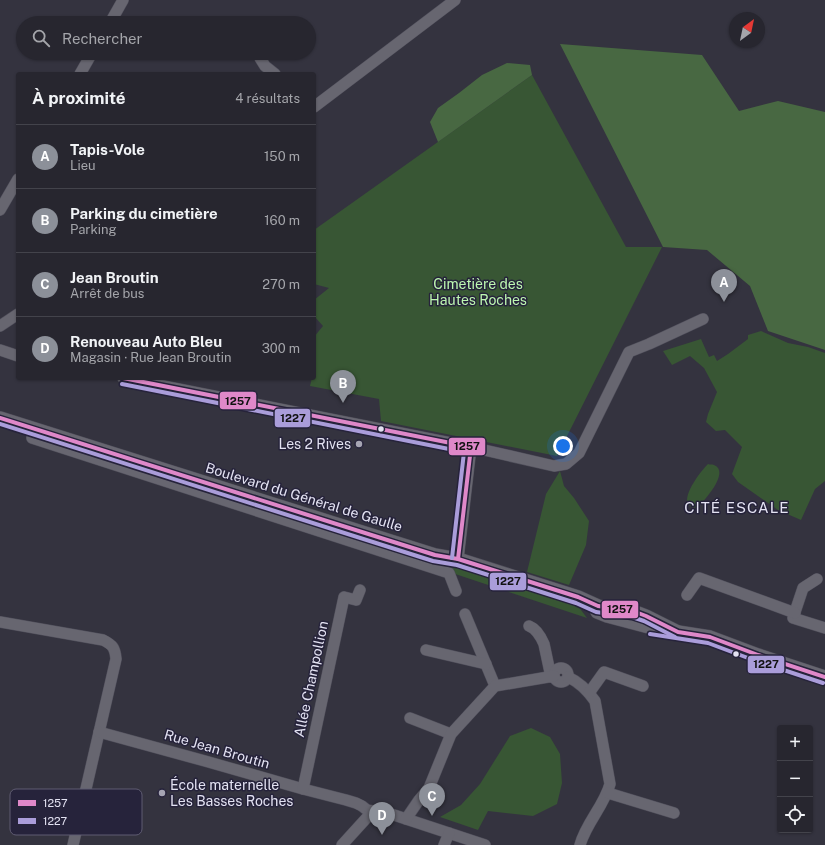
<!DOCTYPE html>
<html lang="fr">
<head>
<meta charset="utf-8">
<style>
	:root { --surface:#27262f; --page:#2f2e37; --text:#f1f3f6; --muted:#a4a5aa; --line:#43434b; --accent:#8c9099 }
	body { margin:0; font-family:"Public Sans",sans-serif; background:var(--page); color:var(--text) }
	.controls { position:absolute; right:12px; bottom:12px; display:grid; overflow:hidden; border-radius:4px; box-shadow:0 1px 3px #0004 }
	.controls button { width:36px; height:36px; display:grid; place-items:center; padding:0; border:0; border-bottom:1px solid var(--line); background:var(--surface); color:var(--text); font:20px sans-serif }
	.compass { position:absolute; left:729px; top:12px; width:36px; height:36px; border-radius:50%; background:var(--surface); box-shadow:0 1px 3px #0004; rotate:33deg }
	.you { position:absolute; left:563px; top:446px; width:14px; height:14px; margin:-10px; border:3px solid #fff; border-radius:50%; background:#1a73e8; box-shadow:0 0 0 6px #1a73e833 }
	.badge { display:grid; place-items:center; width:26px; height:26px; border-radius:50%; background:var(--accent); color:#fff; font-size:13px; font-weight:700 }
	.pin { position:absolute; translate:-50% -33px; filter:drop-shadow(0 1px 2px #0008) }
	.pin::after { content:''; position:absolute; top:21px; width:14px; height:12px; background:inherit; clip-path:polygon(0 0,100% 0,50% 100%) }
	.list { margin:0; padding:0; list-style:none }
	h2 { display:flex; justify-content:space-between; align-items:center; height:52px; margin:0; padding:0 16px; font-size:17px }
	h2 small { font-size:13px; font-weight:400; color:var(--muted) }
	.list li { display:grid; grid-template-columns:26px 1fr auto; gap:12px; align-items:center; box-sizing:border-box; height:64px; padding:0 16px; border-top:1px solid var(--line) }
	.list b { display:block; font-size:15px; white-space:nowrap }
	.list p { margin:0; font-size:13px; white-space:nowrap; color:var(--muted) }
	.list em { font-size:13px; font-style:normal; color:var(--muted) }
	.icon { flex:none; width:22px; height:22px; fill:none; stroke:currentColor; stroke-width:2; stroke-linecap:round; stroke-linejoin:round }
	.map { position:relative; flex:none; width:825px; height:845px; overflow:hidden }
	.search { position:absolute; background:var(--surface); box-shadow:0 1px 3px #0004; left:16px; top:16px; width:300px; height:44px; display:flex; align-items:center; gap:10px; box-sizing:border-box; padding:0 14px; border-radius:22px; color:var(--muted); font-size:15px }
	.panel { position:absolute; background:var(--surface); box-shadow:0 1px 3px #0004; left:16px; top:72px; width:300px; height:308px; border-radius:4px }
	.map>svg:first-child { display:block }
	.green { fill:#385634 }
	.forest { fill:#486842 }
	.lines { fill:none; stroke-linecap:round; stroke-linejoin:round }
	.minor-casing { stroke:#504f5b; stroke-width:12 }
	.tertiary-casing { stroke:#504f5b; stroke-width:14 }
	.minor { stroke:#676670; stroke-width:11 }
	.tertiary { stroke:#676670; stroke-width:13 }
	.bus-1-casing { stroke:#26233b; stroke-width:7 }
	.bus-2-casing { stroke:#26233b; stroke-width:7 }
	.bus-1 { stroke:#df88c9; stroke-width:4 }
	.bus-2 { stroke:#aa9dda; stroke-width:4 }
	.bus-dot { fill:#e3e2f2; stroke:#26233b; stroke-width:1.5 }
	.poi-dot { fill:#a6a5b3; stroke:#26233b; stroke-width:1.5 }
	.labels { text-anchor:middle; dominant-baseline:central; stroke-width:3; stroke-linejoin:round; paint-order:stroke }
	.park-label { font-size:14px; fill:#bdf7b0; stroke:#26233b }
	.poi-label { font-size:14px; fill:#e3e2f2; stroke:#26233b; text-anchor:end }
	.street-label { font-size:14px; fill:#e3e2f2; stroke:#26233b }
	.neighbourhood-label { font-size:15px; letter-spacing:1px; fill:#e3e2f2; stroke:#26233b }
	.key { fill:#26233b; stroke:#5f5c72; stroke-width:1 }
	.key-label { font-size:11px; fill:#e3e2f2 }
	.line-badge { stroke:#26233b; stroke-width:1.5 }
	.pale-badge-label { font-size:11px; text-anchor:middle; font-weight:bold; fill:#111 }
</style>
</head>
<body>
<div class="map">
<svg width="825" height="845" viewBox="0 0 825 845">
	<rect width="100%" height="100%" fill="#34333f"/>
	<g class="green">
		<path d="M532 75 626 247H662L557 456 381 421 379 399 310 386 312 378H314V337L323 326 314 316V300L329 288 314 284V230Z"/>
		<path d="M761 331 788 343 808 347 825 353V481L815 489 801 520 778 510 738 482 732 474 742 447 725 430 716 431 706 422 708 414 717 392 704 368 690 356 672 365 663 351 701 339 709 357 714 355 717 361 728 354 748 339V335Z"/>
		<path d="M708 464C710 465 712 464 714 465 731 472 703 502 697 508 694 507 690 507 688 504 683 494 701 471 708 464Z"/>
		<path d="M560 471 564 486 574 498 589 521 586 545 569 585 527 572 546 494Z"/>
		<path d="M264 507 465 567 578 606 587 618 263 510Z"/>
		<path d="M531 728 550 737 560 754 562 783 557 804 533 816 488 811 478 830 440 817 461 805 480 784 510 736Z"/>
	</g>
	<g class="forest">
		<path d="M560 44 702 55 739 111 778 101 825 112V350L768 331 750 286 707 250 663 247Z"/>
		<path d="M507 63 530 65 532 75 438 142 430 122 438 108 459 93 482 75Z"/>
	</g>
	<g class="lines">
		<defs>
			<g id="minor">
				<path d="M110 23 123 0"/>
				<path d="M260 58 265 66 275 74"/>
				<path d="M80 74 92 53"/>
				<path d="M314 107 455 0"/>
				<path d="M0 210 18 179"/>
				<path d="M0 326 18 314"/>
				<path d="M0 350 18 356"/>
				<path d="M123 378 471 447 554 466 566 464 579 453 629 352 649 344 703 319"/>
				<path d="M34 429 32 438 449 573 456 591"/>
				<path d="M458 559 471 447"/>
				<path d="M817 579 803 588 793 618 825 628"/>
				<path d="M687 595 699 578 795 613"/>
				<path d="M465 614 495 686"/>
				<path d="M0 622 103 640C113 645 115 648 116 659L73 845"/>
				<path d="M529 626C537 629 541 637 544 644L551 677"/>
				<path d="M426 650 486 664"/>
				<circle cx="561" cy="675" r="7"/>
				<path d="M568 677C579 682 588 691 595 701L610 784C604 806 586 823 580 845"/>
				<path d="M589 693 604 672 643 686"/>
				<path d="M410 718 451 734"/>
				<path d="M99 732 205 761 303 789 346 800 356 803 362 806 367 810 394 815 485 845"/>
				<path d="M303 789 344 597 356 600 360 590"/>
				<path d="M608 793 674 813"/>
				<path d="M406 819 419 800 429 788 451 734 495 686 554 676"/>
				<path d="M342 845 372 812"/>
				<path d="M444 845 449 833"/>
			</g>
			<g id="tertiary">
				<path d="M0 418 435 555 458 559 578 597 598 606 608 608 633 611 646 616 678 632"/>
				<path d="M597 612 607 616 660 630 678 632 710 637 758 655 825 677"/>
			</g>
		</defs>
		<use href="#minor" class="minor-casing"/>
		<use href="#tertiary" class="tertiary-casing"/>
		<use href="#minor" class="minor"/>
		<use href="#tertiary" class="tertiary"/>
		<defs>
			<g id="bus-1">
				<path d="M123 378 471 447 458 559"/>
				<path d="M0 418 435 555 458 559 578 597 598 606 633 611 646 616 678 632 710 637 758 655 825 677"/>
			</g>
			<g id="bus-2">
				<path d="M122 384 464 452 452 558"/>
				<path d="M0 424 433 561 457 565 576 603 596 612 632 617 644 621 675 637"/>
				<path d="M650 634 708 643 756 661 823 683"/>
			</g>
		</defs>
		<use href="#bus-1" class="bus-1-casing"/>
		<use href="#bus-2" class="bus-2-casing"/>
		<use href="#bus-1" class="bus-1"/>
		<use href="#bus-2" class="bus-2"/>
	</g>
	<g class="bus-dot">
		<circle cx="381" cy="429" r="3.5"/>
		<circle cx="736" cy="654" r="3.5"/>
	</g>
	<g class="poi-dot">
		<circle cx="359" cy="444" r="4"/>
		<circle cx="162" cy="793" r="4"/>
	</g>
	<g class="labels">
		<g class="park-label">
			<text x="478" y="284">Cimetière des<tspan x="478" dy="16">Hautes Roches</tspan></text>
		</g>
		<g class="poi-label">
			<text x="351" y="444">Les 2 Rives</text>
			<text x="170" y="785" text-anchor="start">École maternelle<tspan x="170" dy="16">Les Basses Roches</tspan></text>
		</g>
		<g class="street-label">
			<text transform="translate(304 497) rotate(17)">Boulevard du Général de Gaulle</text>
			<text transform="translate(311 679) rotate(-78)">Allée Champollion</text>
			<text transform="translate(217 749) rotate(16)">Rue Jean Broutin</text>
		</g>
		<g class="neighbourhood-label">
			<text x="737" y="507">CITÉ ESCALE</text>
		</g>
	</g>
	<rect x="10" y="789" width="132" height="46" rx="6" class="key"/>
	<rect x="18" y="800" width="18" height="6" fill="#df88c9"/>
	<rect x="18" y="818" width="18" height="6" fill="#aa9dda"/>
	<g class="key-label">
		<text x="43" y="807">1257</text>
		<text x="43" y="825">1227</text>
	</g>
	<g class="line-badge">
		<rect x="219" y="391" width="38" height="19" rx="4" fill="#df88c9"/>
		<rect x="274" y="408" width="37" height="20" rx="4" fill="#aa9dda"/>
		<rect x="448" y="437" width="38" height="19" rx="4" fill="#df88c9"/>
		<rect x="489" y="572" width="38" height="19" rx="4" fill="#aa9dda"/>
		<rect x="601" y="600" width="38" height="19" rx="4" fill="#df88c9"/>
		<rect x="747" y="655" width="38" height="19" rx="4" fill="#aa9dda"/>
	</g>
	<g class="pale-badge-label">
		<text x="238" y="405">1257</text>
		<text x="293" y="422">1227</text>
		<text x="467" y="450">1257</text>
		<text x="508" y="585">1227</text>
		<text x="620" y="613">1257</text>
		<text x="766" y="668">1227</text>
	</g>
</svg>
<div class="controls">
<button>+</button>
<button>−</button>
<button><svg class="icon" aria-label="locate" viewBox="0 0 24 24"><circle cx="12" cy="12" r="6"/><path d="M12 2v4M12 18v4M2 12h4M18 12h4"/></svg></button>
</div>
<svg class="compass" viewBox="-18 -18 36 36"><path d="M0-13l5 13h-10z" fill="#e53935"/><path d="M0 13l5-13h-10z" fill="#a4a5aa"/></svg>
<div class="you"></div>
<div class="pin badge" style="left:724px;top:302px">A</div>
<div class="pin badge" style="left:343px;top:403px">B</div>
<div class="pin badge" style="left:432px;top:816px">C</div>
<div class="pin badge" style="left:382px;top:835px">D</div>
<div class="search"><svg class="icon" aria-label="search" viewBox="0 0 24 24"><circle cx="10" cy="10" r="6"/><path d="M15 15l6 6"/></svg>Rechercher</div>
<section class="panel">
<h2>À proximité<small>4 résultats</small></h2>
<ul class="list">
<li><span class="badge">A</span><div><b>Tapis-Vole</b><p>Lieu</p></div><em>150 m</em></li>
<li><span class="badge">B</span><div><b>Parking du cimetière</b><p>Parking</p></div><em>160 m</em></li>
<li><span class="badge">C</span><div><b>Jean Broutin</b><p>Arrêt de bus</p></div><em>270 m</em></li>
<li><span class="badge">D</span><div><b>Renouveau Auto Bleu</b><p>Magasin · Rue Jean Broutin</p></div><em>300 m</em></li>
</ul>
</section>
</div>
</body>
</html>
